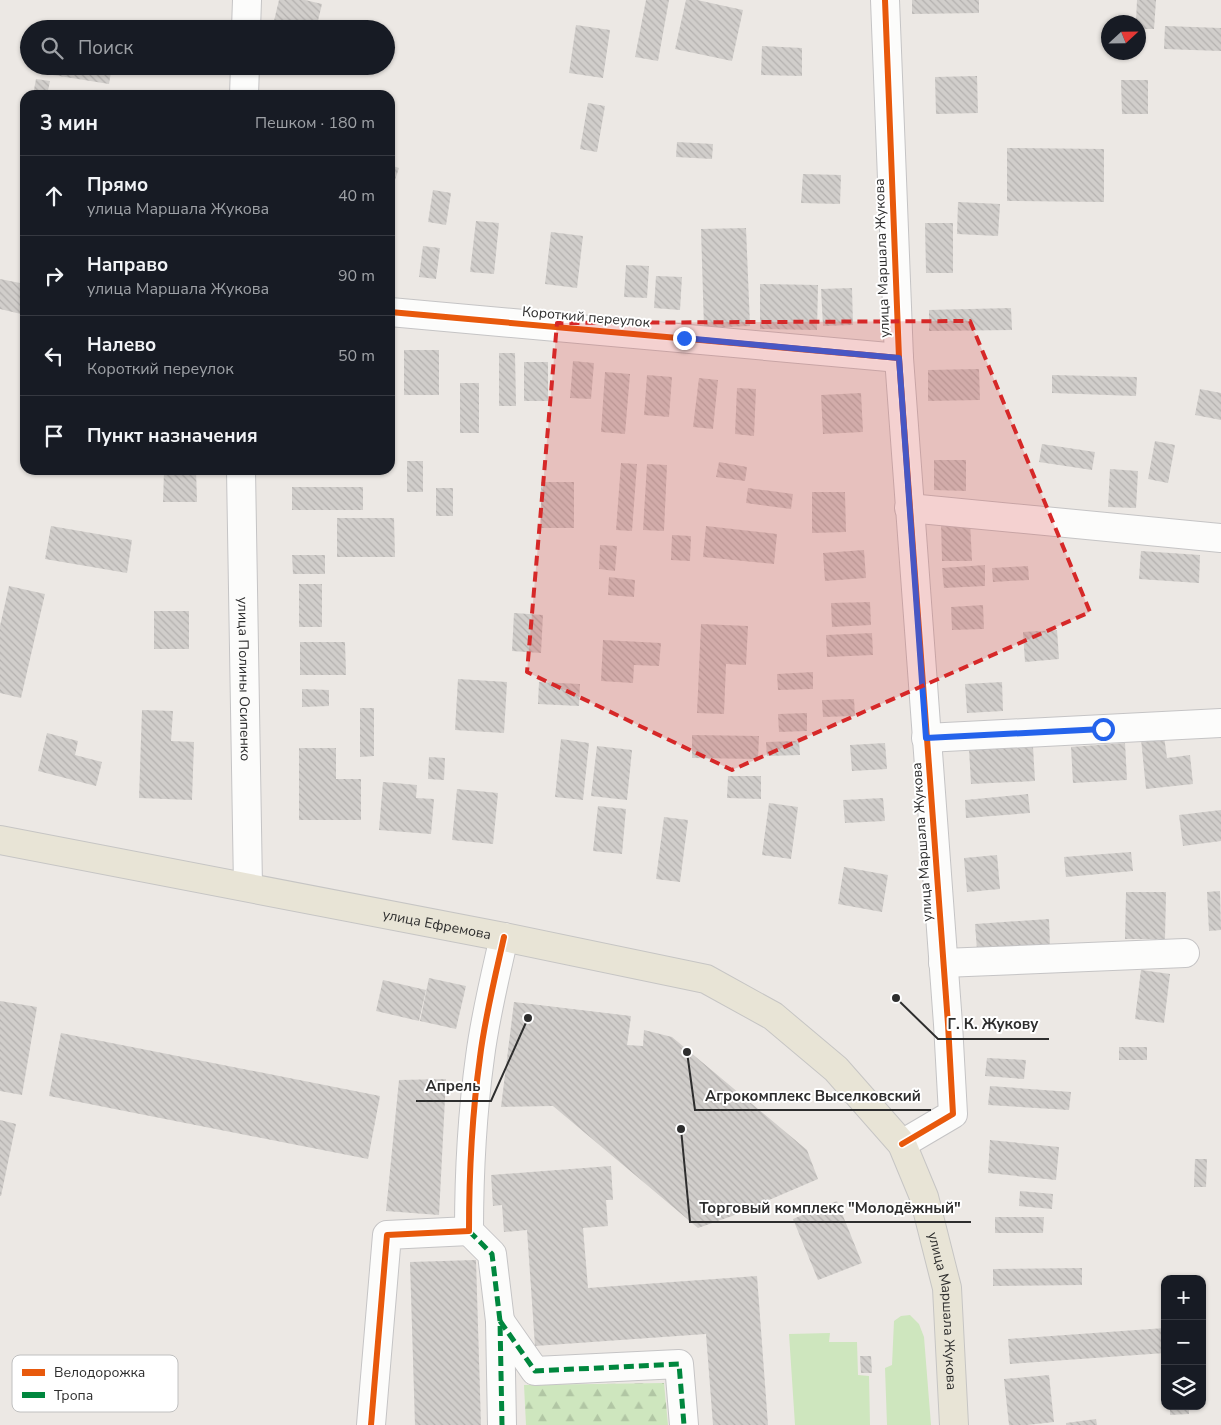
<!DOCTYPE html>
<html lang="ru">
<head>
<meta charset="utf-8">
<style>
	:root { --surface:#171b24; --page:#20242c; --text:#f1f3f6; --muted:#9ea1a6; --line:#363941 }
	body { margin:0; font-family:"Nunito Sans",sans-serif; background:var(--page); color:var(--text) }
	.controls { position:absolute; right:15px; bottom:15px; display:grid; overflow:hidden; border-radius:10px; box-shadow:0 1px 4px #0004 }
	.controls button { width:45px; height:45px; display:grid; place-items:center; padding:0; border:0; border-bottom:1px solid var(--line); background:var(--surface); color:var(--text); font:25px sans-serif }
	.compass { position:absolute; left:1101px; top:15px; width:45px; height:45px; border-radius:50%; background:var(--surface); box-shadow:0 1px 4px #0004; rotate:68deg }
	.stop { position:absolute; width:15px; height:15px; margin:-11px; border:4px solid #2563eb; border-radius:50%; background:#fff }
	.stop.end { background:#2563eb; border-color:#fff; box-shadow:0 1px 5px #0008 }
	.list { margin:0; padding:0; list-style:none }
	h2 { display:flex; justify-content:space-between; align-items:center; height:65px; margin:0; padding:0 20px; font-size:21px }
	h2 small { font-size:16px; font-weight:400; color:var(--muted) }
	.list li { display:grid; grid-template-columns:32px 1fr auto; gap:15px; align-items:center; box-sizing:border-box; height:80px; padding:0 20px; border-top:1px solid var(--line) }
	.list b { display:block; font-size:19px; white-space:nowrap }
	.list p { margin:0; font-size:16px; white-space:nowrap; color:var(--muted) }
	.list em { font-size:16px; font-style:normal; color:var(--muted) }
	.icon { flex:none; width:28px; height:28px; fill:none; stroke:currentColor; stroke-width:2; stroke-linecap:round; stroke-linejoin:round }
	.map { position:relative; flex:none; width:1221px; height:1425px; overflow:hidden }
	.search { position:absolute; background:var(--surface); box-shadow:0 1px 4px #0004; left:20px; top:20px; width:375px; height:55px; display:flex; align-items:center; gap:12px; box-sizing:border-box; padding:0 18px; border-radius:28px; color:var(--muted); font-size:19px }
	.panel { position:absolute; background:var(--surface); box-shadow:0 1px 4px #0004; left:20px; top:90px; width:375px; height:385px; border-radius:15px }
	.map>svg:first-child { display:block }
	.grass { fill:#cee6be }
	.forest { fill:url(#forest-firs) }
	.building { fill:url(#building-back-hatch) }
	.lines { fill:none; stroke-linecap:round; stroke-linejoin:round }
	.minor-casing { stroke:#c5c4c5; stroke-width:30 }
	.major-casing { stroke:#c6c5c4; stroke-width:30 }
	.minor { stroke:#fcfcfb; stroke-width:28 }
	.major { stroke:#e8e4d6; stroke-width:28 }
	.quiet { stroke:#00873e; stroke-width:5; stroke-dasharray:10 5; stroke-linecap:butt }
	.cycleway-casing { stroke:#fff; stroke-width:9 }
	.cycleway { stroke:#e8590c; stroke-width:6 }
	.route { stroke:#2563eb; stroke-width:6 }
	.marked { fill:#d62828; fill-opacity:0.2; stroke:#d62828; stroke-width:4; stroke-dasharray:10 6; stroke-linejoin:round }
	.labels { text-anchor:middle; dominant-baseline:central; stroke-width:4; stroke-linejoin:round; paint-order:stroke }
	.street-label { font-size:14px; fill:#2e2e2e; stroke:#fff }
	.key { fill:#fff; stroke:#c0c0c0; stroke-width:1 }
	.key-label { font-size:14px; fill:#2e2e2e }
	.leader { fill:none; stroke:#2e2e2e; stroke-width:2 }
	.callout-dot { fill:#2e2e2e; stroke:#fff; stroke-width:2 }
	.callout-label { font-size:15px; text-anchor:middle; font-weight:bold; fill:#2e2e2e; stroke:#fff; stroke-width:4; stroke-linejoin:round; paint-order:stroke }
</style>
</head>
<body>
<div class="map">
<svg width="1221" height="1425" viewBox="0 0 1221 1425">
	<defs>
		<pattern id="forest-firs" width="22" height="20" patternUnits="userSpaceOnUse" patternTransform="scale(1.25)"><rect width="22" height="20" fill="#cee6be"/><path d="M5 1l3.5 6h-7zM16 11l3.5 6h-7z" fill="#b1c6a4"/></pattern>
		<pattern id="building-back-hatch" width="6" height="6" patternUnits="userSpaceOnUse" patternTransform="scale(1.25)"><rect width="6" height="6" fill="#d1cecb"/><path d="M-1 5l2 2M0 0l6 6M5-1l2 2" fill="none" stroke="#b4b1af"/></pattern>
	</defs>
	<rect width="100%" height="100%" fill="#ece8e4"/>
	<g class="grass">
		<path d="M910 1315 919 1324 924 1337 931 1425H887L885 1368 892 1365 894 1321 901 1316Z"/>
		<path d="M830 1333 829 1342H857L858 1375 869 1376 870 1425H795L789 1334Z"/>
	</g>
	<path class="forest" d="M664 1383 668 1425H526L524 1385Z"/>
	<g class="building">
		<path d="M279 0H305L322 4 316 29H288L273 25Z"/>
		<path d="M646 0H669L658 61 635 57Z"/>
		<path d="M686 0H697L743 10 732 61 675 49Z"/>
		<path d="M912 0H979V13L912 14Z"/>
		<path d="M1137 0H1156L1154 29H1138V22H1136Z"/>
		<path d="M576 25 610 30 603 78 569 73Z"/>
		<path d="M1165 26 1221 28V51L1164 49Z"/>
		<path d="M762 46 802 48V76L761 75Z"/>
		<path d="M55 66H112L109 84 53 75Z"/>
		<path d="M133 66H158V70L133 67Z"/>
		<path d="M273 66H311L310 74 273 69Z"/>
		<path d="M977 76 978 113 936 114 935 77Z"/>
		<path d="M36 79 50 81 47 95H33Z"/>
		<path d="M1121 80H1148V114H1122Z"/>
		<path d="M342 90 359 94V95H341Z"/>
		<path d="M588 103 605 106 597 152 580 149Z"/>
		<path d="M677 142 713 144 712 159 676 157Z"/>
		<path d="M1007 148 1104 149V202L1007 201Z"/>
		<path d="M390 165 399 168 392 189 390 188Z"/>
		<path d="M803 174 841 175 840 204 801 203Z"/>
		<path d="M433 190 451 193 446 225 428 222Z"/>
		<path d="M958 202 1000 204 998 236 957 234Z"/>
		<path d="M476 221 499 223 494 274 470 272Z"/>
		<path d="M925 223H953V273H926Z"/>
		<path d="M746 228 750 326 704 328 701 229Z"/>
		<path d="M551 232 583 236 577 288 545 284Z"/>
		<path d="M423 246 440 248 436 279 419 277Z"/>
		<path d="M626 265 649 266 647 298 624 297Z"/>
		<path d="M656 276 682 277 680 310 654 308Z"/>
		<path d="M0 279 25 284V315L0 309Z"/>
		<path d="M760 284 818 285 817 330 760 329Z"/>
		<path d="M852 288 853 325 823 326 821 289Z"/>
		<path d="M1011 308 1012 330 929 331V310Z"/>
		<rect x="404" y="350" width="35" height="45"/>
		<path d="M499 353H515L516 406H499Z"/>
		<path d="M573 361 594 363 591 399 570 398Z"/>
		<rect x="524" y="362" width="24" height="39"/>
		<path d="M979 369 980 400 928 401V370Z"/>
		<path d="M605 372 630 374 625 434 601 432Z"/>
		<path d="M647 375 672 377 669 417 644 415Z"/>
		<path d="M1052 375 1137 377 1136 396 1052 393Z"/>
		<path d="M699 378 718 380 713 429 693 427Z"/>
		<rect x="460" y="383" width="19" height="50"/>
		<path d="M737 388 756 389 754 436 735 434Z"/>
		<path d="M1200 389 1221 393V420L1195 415Z"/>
		<path d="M861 393 863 432 823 434 821 395Z"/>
		<path d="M1155 441 1175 445 1168 483 1148 479Z"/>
		<path d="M1042 444 1095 452 1092 470 1039 462Z"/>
		<path d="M934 460H966V491L934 490Z"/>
		<rect x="407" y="461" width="16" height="31"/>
		<path d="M719 462 747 467 745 481 716 477Z"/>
		<path d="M621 463 637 464 632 531 616 530Z"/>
		<path d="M647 464 667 465 664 531 643 530Z"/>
		<path d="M1110 469 1138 471 1136 508 1108 507Z"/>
		<path d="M164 470H196L197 502H163Z"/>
		<rect x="291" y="470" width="53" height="2"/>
		<rect x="541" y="482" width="33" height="46"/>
		<rect x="292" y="487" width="71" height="23"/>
		<rect x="436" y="488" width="17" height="28"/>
		<path d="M748 488 793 494 791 509 746 503Z"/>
		<path d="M812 492H845L846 532 812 533Z"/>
		<path d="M337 518H394L395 557H337Z"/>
		<path d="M970 521 972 561H942L941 522Z"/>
		<path d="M51 526 132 540 127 573 45 559Z"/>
		<path d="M706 526 777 534 774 564 703 557Z"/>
		<path d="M672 535 691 536 690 561 671 560Z"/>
		<path d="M600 545 617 546 615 571 599 569Z"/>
		<path d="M864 550 866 578 825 581 823 553Z"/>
		<path d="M1141 551 1200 555 1199 583 1139 579Z"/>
		<path d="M292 555H325V574H293Z"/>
		<path d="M985 565V586L944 588 942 568Z"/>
		<path d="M1028 566 1029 580 993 582 992 568Z"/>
		<path d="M609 577 635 580 634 597 608 595Z"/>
		<rect x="299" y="584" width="23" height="43"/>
		<path d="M9 586 45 594 21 698 0 693V626Z"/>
		<path d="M870 602 871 625 832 627 831 603Z"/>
		<path d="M983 605 984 629 952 630 951 607Z"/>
		<rect x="154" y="611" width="35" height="38"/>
		<path d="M514 613 543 615 541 653 512 651Z"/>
		<path d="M701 624 748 626 746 665 726 664 724 714 697 713Z"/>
		<path d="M1057 630 1059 659 1025 662 1023 632Z"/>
		<path d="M872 633 873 655 827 657 826 635Z"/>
		<path d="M603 640 661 643 659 666 634 665 633 683 601 681Z"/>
		<path d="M300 642H345L346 675H300Z"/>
		<path d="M813 672V689L778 690 777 674Z"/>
		<path d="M458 679 507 682 504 733 455 730Z"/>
		<path d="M539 682 580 684 579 706 538 704Z"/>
		<path d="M1002 682 1003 711 967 713 965 684Z"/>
		<path d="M302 689 329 690V706L302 707Z"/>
		<path d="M854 699 855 716 823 717 822 700Z"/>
		<path d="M360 708H374V756L360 757Z"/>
		<path d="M142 710 173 711 171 741 194 742 192 800 139 798Z"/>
		<path d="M807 713V731L779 732 778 714Z"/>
		<path d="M47 733 78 741 75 755 102 762 96 786 38 771Z"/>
		<path d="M692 735 759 736 758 759 692 758Z"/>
		<path d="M1164 736 1167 758 1190 755 1193 784 1146 789 1141 739Z"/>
		<path d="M561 739 589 743 583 800 555 797Z"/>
		<path d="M799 741 800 755 767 756 766 742Z"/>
		<path d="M885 743 887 769 852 771 850 745Z"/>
		<path d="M1125 743 1127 780 1073 783 1071 747Z"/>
		<path d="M597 746 632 750 627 800 591 796Z"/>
		<path d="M1033 747 1035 781 971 784 969 749Z"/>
		<path d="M299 748H336V779H361V820H299Z"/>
		<path d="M429 757 445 758 444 780 428 779Z"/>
		<path d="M728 776H761V799L727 798Z"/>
		<path d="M383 782 417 785 416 798 434 799 431 834 379 830Z"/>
		<path d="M457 789 498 793 493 844 452 840Z"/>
		<path d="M1028 794 1030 813 966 818 965 800Z"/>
		<path d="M883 798 885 821 845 823 843 800Z"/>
		<path d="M769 803 798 807 791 859 762 855Z"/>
		<path d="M598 806 626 809 622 854 593 851Z"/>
		<path d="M1221 810V841L1183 846 1179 815Z"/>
		<path d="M664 817 688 820 680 882 656 879Z"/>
		<path d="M1131 852 1133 871 1066 877 1064 857Z"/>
		<path d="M997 855 1000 889 967 892 964 858Z"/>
		<path d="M844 867 888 875 882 912 838 904Z"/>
		<path d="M1220 891 1221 930 1209 931 1207 892Z"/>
		<path d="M1126 892H1166L1165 939H1125Z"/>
		<path d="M1049 919 1050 946 977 950 975 924Z"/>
		<path d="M1141 970 1170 974 1164 1023 1135 1019Z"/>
		<path d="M429 978 466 986 456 1029 420 1021Z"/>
		<path d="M383 980 426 990 419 1021 376 1011Z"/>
		<path d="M0 1001 37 1007 22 1095 0 1091Z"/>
		<path d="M514 1002 631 1016 627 1045 643 1046 644 1030 672 1037 807 1150 818 1179 732 1216 698 1228 553 1106 501 1107Z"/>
		<path d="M61 1033 380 1096 368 1159 49 1096Z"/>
		<rect x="1119" y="1047" width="28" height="13"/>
		<path d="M987 1058 1026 1060 1024 1079 985 1076Z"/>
		<path d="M446 1079 439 1215 386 1211 399 1080Z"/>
		<path d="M990 1086 1071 1092 1069 1110 988 1105Z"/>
		<path d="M0 1120 16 1124 1 1196H0Z"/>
		<path d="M990 1140 1059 1147 1056 1180 988 1173Z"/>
		<path d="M1195 1159H1207L1206 1187H1194Z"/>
		<path d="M611 1166 613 1200H606L608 1226 583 1228 588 1288 757 1276 768 1425H713L706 1334 535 1346 527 1230 504 1232 502 1205 493 1206 491 1175Z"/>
		<path d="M1020 1191 1053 1194 1052 1209 1019 1206Z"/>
		<path d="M837 1201 862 1263 818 1280 793 1219Z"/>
		<path d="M995 1217H1044L1043 1233H995Z"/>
		<path d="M476 1260 481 1425H415L410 1262Z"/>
		<path d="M1082 1268V1285L993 1286V1269Z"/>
		<path d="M1165 1328V1353L1010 1364 1008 1339Z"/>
		<path d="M860 1356H871L872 1373H861Z"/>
		<path d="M1049 1375 1054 1422 1027 1425H1009L1004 1379Z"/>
		<path d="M1170 1406H1189V1414L1170 1415Z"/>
		<path d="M1096 1419 1097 1425H1066V1423Z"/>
	</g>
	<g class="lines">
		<defs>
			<g id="minor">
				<path d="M885 0 899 358 948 1024 953 1114 902 1144"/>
				<path d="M246 29 247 0"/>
				<path d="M244 95 245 66"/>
				<path d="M390 312 899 358"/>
				<path id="s1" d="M241 470 248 887"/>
				<path d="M909 508 1221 538"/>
				<path d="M926 738 1221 723"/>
				<path d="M943 963 1185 953"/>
				<path d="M469 1231 492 1254 500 1321 502 1425"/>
				<path d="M500 1321 535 1371 679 1364 684 1425"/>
				<path d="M371 1425 387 1235 469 1231C469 1173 472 1115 480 1057 485 1017 495 977 504 937"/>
			</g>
			<g id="major">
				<path id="s2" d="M0 840 504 937 706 979 773 1016 836 1069 902 1144 924 1197 947 1288 954 1425"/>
			</g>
		</defs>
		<use href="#minor" class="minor-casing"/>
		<use href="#major" class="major-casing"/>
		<use href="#minor" class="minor"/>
		<use href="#major" class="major"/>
		<g class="quiet">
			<path d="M469 1231 492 1254 500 1321 502 1425"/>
			<path d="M500 1321 535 1371 679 1364 684 1425"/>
		</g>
		<defs>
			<g id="cycleway">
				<path d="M885 0 899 358 948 1024 953 1114 902 1144"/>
				<path d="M390 312 899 358"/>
				<path d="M371 1425 387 1235 469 1231C469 1173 472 1115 480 1057 485 1017 495 977 504 937"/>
			</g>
		</defs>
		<use href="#cycleway" class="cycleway-casing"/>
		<use href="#cycleway" class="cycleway"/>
	</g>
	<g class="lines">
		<path class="route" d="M684 338 899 358 926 738 1103 729"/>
	</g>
	<path class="marked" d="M970 321 1090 612 732 770 527 672 557 323Z"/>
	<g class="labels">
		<g class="street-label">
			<text transform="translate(882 258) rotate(-92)">улица Маршала Жукова</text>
			<text transform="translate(586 317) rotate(5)">Короткий переулок</text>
			<text stroke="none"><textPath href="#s1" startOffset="209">улица Полины Осипенко</textPath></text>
			<text transform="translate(922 842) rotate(-94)">улица Маршала Жукова</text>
			<text stroke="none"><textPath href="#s2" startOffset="445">улица Ефремова</textPath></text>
			<text stroke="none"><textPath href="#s2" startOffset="1152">улица Маршала Жукова</textPath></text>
		</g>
	</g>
	<rect x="12" y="1355" width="166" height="57" rx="8" class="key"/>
	<rect x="22" y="1369" width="23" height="7" fill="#e8590c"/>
	<rect x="22" y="1392" width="23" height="6" fill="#00873e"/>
	<g class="key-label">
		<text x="54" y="1377">Велодорожка</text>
		<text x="54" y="1400">Тропа</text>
	</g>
	<path class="leader" d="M896 998L938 1039H1049M528 1018L491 1101H416M687 1052L695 1110H931M681 1129L690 1222H971"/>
	<g class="callout-dot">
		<circle cx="896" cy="998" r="5"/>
		<circle cx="528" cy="1018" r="5"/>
		<circle cx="687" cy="1052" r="5"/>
		<circle cx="681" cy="1129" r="5"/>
	</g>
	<g class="callout-label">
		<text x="993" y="1029">Г. К. Жукову</text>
		<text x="453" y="1091">Апрель</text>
		<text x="813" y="1101">Агрокомплекс Выселковский</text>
		<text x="830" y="1213">Торговый комплекс "Молодёжный"</text>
	</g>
</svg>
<div class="controls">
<button>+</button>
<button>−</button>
<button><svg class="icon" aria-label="layers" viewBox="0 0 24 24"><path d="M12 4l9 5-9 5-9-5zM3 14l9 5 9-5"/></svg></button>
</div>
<svg class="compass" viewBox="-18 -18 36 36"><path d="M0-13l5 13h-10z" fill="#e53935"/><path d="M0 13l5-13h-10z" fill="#9ea1a6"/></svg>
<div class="stop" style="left:1103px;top:729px"></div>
<div class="stop end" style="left:684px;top:338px"></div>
<div class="search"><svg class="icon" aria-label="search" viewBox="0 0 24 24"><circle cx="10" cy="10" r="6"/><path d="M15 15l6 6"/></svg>Поиск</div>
<section class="panel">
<h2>3 мин<small>Пешком · 180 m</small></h2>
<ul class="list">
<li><svg class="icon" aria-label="ahead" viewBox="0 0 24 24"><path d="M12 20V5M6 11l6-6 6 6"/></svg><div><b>Прямо</b><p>улица Маршала Жукова</p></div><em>40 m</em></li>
<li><svg class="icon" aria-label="right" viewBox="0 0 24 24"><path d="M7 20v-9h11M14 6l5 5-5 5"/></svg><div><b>Направо</b><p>улица Маршала Жукова</p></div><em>90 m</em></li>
<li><svg class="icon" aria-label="left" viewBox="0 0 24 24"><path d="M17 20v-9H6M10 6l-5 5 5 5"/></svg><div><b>Налево</b><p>Короткий переулок</p></div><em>50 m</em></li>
<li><svg class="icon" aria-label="arrive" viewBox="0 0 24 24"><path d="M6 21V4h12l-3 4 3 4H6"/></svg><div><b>Пункт назначения</b></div></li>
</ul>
</section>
</div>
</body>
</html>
